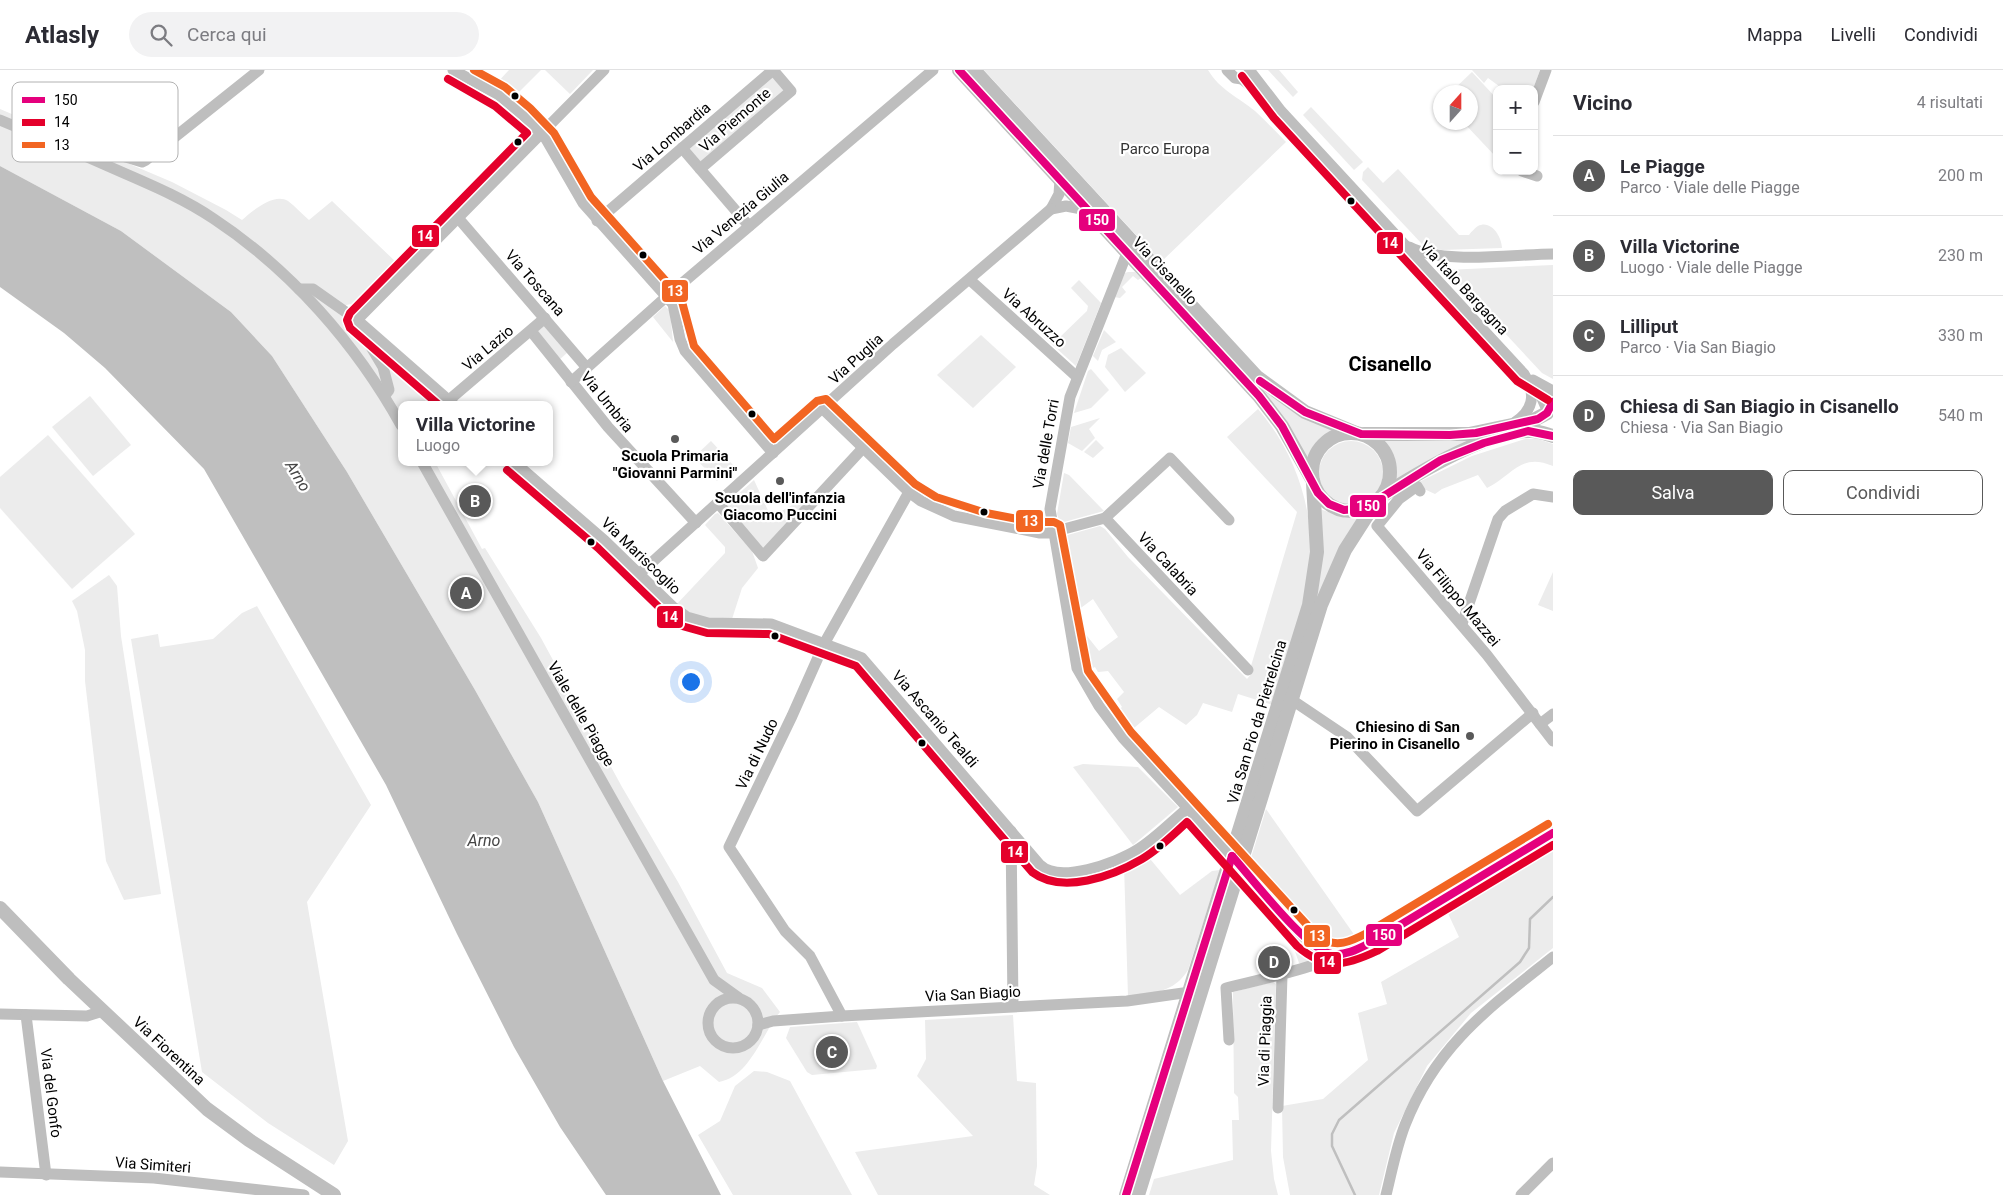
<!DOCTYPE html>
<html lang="it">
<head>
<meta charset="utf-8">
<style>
	:root { --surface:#fff; --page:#f2f2f3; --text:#2b2b33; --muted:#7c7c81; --line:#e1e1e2; --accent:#595959 }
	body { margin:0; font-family:Roboto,sans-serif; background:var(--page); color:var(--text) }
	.controls { position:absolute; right:15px; top:15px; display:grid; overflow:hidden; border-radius:10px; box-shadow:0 1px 4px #0004 }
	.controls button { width:45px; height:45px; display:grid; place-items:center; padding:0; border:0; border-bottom:1px solid var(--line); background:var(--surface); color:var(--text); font:25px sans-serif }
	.compass { position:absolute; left:1433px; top:15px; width:45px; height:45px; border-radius:50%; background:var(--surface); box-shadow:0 1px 4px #0004; rotate:21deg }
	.you { position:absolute; left:690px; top:611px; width:18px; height:18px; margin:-12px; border:4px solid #fff; border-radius:50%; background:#1a73e8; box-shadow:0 0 0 8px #1a73e833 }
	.badge { display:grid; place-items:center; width:32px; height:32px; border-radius:50%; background:var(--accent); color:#fff; font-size:16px; font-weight:700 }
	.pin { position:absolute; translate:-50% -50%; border:2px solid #fff; box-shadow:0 1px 5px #0006 }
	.popup { position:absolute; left:398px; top:331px; width:155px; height:65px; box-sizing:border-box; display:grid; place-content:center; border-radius:10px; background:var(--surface); filter:drop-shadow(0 1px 4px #0005); font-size:16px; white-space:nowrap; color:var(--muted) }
	.popup b { font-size:19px; color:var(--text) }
	.popup::after { content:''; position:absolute; left:50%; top:100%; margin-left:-10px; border:10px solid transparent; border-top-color:var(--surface) }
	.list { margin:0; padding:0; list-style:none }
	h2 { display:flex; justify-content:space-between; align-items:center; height:65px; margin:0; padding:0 20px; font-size:21px }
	h2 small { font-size:16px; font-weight:400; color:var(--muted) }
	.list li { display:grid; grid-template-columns:32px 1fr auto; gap:15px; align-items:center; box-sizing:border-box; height:80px; padding:0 20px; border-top:1px solid var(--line) }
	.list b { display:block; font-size:19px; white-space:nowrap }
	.list p { margin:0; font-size:16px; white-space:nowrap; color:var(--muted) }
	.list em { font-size:16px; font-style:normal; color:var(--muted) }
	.actions { display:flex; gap:10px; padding:15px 20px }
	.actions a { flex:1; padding:11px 0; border:1px solid var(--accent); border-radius:10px; text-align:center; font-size:18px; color:var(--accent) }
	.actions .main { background:var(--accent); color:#fff }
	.icon { flex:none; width:28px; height:28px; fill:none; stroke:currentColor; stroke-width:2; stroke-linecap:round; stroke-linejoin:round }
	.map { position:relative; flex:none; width:1553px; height:1125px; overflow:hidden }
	header { display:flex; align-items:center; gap:30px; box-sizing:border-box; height:70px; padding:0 25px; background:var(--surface); border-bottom:1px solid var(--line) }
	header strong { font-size:24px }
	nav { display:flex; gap:28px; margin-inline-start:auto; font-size:18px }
	.search { width:350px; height:45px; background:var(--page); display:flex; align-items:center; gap:12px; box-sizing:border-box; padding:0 18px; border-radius:28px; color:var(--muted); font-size:19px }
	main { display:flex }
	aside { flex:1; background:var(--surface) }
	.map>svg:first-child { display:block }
	.green { fill:#ececec }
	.water { fill:#bfbfbf }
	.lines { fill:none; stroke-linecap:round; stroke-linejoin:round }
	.stream { stroke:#bfbfbf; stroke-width:2.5 }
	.minor { stroke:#bebebe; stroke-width:11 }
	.major { stroke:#bebebe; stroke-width:14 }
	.bus-1-casing { stroke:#fff; stroke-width:11 }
	.bus-2-casing { stroke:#fff; stroke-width:11 }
	.bus-3-casing { stroke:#fff; stroke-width:11 }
	.bus-1 { stroke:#e5007d; stroke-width:8 }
	.bus-2 { stroke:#e4002b; stroke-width:8 }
	.bus-3 { stroke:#f26522; stroke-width:8 }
	.bus-dot { fill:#000; stroke:#fff; stroke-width:2 }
	.poi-dot { fill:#595959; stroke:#fff; stroke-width:2 }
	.labels { text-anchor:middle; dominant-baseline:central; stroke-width:4.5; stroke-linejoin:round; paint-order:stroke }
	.street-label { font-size:15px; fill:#000; stroke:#fff }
	.park-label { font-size:15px; fill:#333; stroke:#fff }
	.poi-label { font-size:15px; font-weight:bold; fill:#000; stroke:#fff }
	.water-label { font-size:16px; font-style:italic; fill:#444; stroke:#fff }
	.district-label { font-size:20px; font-weight:bold; fill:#000; stroke:#fff }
	.key { fill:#fff; stroke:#b2b2b2; stroke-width:1 }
	.key-label { font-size:14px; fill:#000 }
	.line-badge { stroke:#fff; stroke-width:2 }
	.badge-label { font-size:14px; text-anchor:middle; font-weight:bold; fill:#fff }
</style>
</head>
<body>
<header>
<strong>Atlasly</strong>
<div class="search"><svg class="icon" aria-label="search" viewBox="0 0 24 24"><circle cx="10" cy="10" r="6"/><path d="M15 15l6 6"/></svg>Cerca qui</div>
<nav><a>Mappa</a><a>Livelli</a><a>Condividi</a></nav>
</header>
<main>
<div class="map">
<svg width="1553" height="1125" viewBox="0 0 1553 1125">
	<rect width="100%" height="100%" fill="#fff"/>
	<g class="green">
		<path d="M509 0H541L512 29 495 15Z"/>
		<path d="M545 0H593L570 24Z"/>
		<path d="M984 0H1208C1220 20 1238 27 1255 41 1266 51 1276 62 1286 72L1161 192Z"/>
		<path d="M1268 0H1279L1298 22 1293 27Z"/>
		<path d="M1472 0H1540L1533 19H1503L1488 8 1484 13Z"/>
		<path d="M1472 2 1497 29V88L1464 53 1470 52V22H1451Z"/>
		<path d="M772 7 784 21 701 92 689 79Z"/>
		<path d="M1311 37 1363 92 1354 100 1303 45Z"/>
		<path d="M0 39 172 112 226 140 242 150C251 142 274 122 288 131 295 136 302 144 309 150L332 131 397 193 361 232 346 235V249L357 260 365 262 445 335H401V392H435L482 479 485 478 541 568 622 717 678 812 727 903 762 918 780 942C763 962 750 1007 719 1012L700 996 663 1011 538 732 475 620 347 402 272 286 231 242 121 161 0 96Z"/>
		<path d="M1368 97 1383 113 1398 99 1459 165H1469C1471 162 1475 158 1478 156 1491 149 1502 167 1502 178L1442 180 1422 174 1362 110 1363 102Z"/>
		<path d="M1553 195V309L1542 303 1446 200Z"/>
		<path d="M1128 202H1135L1141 208 1138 210 1133 206 1122 217 1126 222 1120 228 1114 227 1125 203Z"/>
		<path d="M1079 210 1101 233 1076 296 1044 267 1059 268 1087 241 1088 236 1071 218Z"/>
		<path d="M665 236 670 241 673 272 653 247Z"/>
		<path d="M545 255 568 282 559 290 537 261Z"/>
		<path d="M1104 260 1116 272 1102 280 1098 291 1093 286Z"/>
		<path d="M981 265 1016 297 973 338 937 305Z"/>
		<path d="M1121 278 1146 303 1125 322 1105 297 1108 285Z"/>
		<path d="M1091 299 1109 320 1091 338 1074 343 1088 301Z"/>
		<path d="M1257 313 1334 360 1317 373 1306 389Z"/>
		<path d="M90 326 131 375 93 406 52 357Z"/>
		<path d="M1258 339C1300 388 1319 453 1307 517 1300 557 1284 596 1273 635L1238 624 1232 642 1203 633 1197 645 1186 655 1159 637 1128 663 1114 643 1122 637 1117 629 1124 622 1108 601 1098 602 1095 597 1084 602 1081 596 1076 552 1099 581 1118 567 1093 529 1074 543 1071 539 1061 469 1064 466 1100 456 1105 459 1128 487 1247 609 1253 602 1251 596 1297 442 1227 367Z"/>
		<path d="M1100 348 1089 359 1095 368 1082 381 1068 373 1071 357Z"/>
		<path d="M1492 364 1394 412 1395 394 1382 370Z"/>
		<path d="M48 365 135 464 72 519 0 438V407Z"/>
		<path d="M1525 369H1538L1553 374V396C1521 382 1513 405 1487 418L1478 405 1442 419 1435 424 1424 419 1419 412 1472 386Z"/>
		<path d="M1096 370 1104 378 1093 388 1084 382Z"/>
		<path d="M711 371 733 395 717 411 694 387Z"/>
		<circle cx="1351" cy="403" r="32"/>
		<path d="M1064 403 1069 405 1104 441 1064 452 1059 450 1057 444Z"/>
		<path d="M754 410 771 447 810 425 811 428 763 479 725 436Z"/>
		<path d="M1320 439 1345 448H1361L1312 541Z"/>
		<path d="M718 443 752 481 758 498 742 518 732 549H703L676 535 725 483V477L705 455 715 444Z"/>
		<path d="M1553 502V541L1538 535Z"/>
		<path d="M109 505 117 516 121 566 161 824 124 830 106 791 85 611V580L77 541 72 531Z"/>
		<path d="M257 536 371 735 307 832 348 1071 334 1095 268 1053 202 1002 131 569 158 564 160 577 213 569 242 543Z"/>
		<path d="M1083 694 1138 697 1178 737 1133 775 1073 697Z"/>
		<path d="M1266 739 1360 873C1344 880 1330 879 1314 870L1254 802 1250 791Z"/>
		<path d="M1553 773V878L1471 943 1427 996 1394 1063 1379 1125H1290L1283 1087 1282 1036 1323 1029 1368 990 1358 943 1387 934 1381 912 1459 867 1445 837Z"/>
		<path d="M1146 784 1180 825 1212 801 1220 800 1188 900C1174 923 1152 923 1128 927L1124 795Z"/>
		<path d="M1289 864 1306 880 1321 887 1303 894 1299 893Z"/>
		<path d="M1273 912 1276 914 1271 1081 1274 1109 1278 1125H1149L1154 1109 1233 1090 1232 1050H1239L1238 1027 1234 1023 1233 922Z"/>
		<path d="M1013 945 1017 1011 1036 1013 1037 1096 1034 1115 1050 1125H878L855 1082 973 1066 917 1006 926 989 925 950Z"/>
		<path d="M857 952 877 996 876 999 812 1005 807 1002 786 968 790 957Z"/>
		<path d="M754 1001 767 1002 790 1011 852 1125H733L698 1065 720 1051 735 1016Z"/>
	</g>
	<path class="water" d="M0 96 121 161 231 242 272 286 347 402 475 620 538 732 663 1011 721 1125H606L560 1057 514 977 457 864 386 715 204 399 105 298 64 263 0 217Z"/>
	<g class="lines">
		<path class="stream" d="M1355 1125 1332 1076V1064L1339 1050 1520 892 1529 878 1530 849 1553 827"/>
		<g class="minor">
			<path d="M453 0 499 25 523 45 546 69 583 133 673 234 680 269 685 281 773 383"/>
			<path d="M1227 0 1235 8 1242 9 1247 5"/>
			<path d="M1250 1 1281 41 1524 304C1537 324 1533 341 1514 353"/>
			<path d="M1242 9 1258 22"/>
			<path d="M1534 32 1546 0"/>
			<path d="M0 50C42 67 84 85 126 104 156 117 186 130 214 149 291 200 356 274 401 355"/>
			<path d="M682 78 749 156"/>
			<path d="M81 83 90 76 142 92 146 90 259 0"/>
			<path d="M700 99 791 21 773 0"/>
			<path d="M1522 101 1537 106"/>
			<path d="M1060 110 1059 124 1051 139 1066 136 1087 140"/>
			<path d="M459 149 587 298"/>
			<path d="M597 151 773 0"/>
			<path d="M1409 177C1444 195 1513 184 1553 184"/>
			<path d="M1127 183 1070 327 1050 439 1077 598 1099 636 1123 668 1232 786 1292 857 1318 880 1329 884 1345 885"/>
			<path d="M970 210 1077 307"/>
			<path d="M299 219H313L357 250 454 335"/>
			<path d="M357 250 604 0"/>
			<path d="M358 255 383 297 389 320 385 325"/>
			<path d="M531 261 608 357 696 453"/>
			<path d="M1533 310 1553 321"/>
			<path d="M571 312 666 227 933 0"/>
			<path d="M1531 314 1541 326 1548 342"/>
			<path d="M449 330 545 248"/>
			<path d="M823 339 909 422 921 431 954 446 1040 463H1049L1105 448 1248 600"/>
			<path d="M422 392 714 910 739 928"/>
			<path d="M514 392 605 471 673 537 687 547 708 553 771 554 862 588 1040 795C1059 814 1116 793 1137 780 1155 769 1171 752 1188 738"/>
			<path d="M1420 421 1417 416 1399 429 1377 456 1487 585 1553 671"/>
			<path d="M718 433 763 486 863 378"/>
			<path d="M1105 448 1170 388 1229 450"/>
			<path d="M639 504 893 274 1051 139"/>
			<path d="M1462 554 1498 449 1505 441 1533 424 1553 427"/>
			<path d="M1292 630 1347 667 1417 741 1533 643"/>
			<path d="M1540 654 1553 644"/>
			<path d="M1011 761 1013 936"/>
			<circle cx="733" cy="953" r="25"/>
			<path d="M0 944 87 946 103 941"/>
			<path d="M26 945 46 1105"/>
			<path d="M842 946 810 886 785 861 729 777 792 646 824 574 909 422"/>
			<path d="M758 955 773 951 842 946 1127 931 1190 922"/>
			<path d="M1229 970 1226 918C1276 906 1325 895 1372 872L1553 763"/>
			<path d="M1278 1038 1282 905"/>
			<path d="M0 1102 154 1108 304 1125"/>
			<path d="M1386 1125C1392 1101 1396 1078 1405 1055 1436 975 1489 938 1553 887"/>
			<path d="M1521 1125 1553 1093"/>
		</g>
		<g class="major">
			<path d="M959 0 1259 326 1282 356 1313 411"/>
			<path d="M974 0 1257 307 1305 342 1356 363"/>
			<circle cx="1351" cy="402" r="39"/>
			<path d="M1364 364H1469L1532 351 1547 343"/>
			<path d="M1382 426C1418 403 1488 361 1530 361 1539 361 1546 364 1553 366"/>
			<path d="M0 838 69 909 207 1039 249 1070 334 1125"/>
			<path d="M1126 1125 1309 535 1317 482 1313 413"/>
			<path d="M1138 1125 1321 535 1345 480 1377 430"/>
		</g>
		<defs>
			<g id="bus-1">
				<path d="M959 0 1259 326 1282 356 1318 423 1329 434 1344 440 1365 438 1441 390 1484 373 1528 361 1553 366"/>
				<path d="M1260 311 1305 342 1361 364 1450 365 1476 363 1538 349 1547 343 1553 332"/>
				<path d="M1232 786C1251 807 1307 881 1332 884 1346 886 1360 878 1372 872L1553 763"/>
				<path d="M1126 1125 1232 786"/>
			</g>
			<g id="bus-2">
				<path d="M1242 6 1274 48 1517 311 1548 330"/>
				<path d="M439 335 350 258 347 250 350 243 527 63 495 36 448 9"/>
				<path d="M507 400 598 478 667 545 682 556 707 563 769 564 856 596 1032 802C1062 825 1113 806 1142 789 1159 779 1173 765 1187 752L1297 876C1326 901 1345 896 1377 881L1553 775"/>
			</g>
			<path id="bus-3" d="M474 0 505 17 530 38 554 63 591 127 681 228 694 276 774 369 817 331 826 329 915 414 936 427 986 443 1033 452H1054L1060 455 1088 601 1131 662 1319 868C1337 878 1350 872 1367 863L1548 754"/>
		</defs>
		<use href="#bus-1" class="bus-1-casing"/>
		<use href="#bus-2" class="bus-2-casing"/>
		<use href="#bus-3" class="bus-3-casing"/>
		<use href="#bus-1" class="bus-1"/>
		<use href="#bus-2" class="bus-2"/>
		<use href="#bus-3" class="bus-3"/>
	</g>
	<g class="bus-dot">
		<circle cx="515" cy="26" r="4.5"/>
		<circle cx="518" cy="72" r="4.5"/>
		<circle cx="1351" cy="131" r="4.5"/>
		<circle cx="643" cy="185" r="4.5"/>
		<circle cx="752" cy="344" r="4.5"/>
		<circle cx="984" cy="442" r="4.5"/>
		<circle cx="591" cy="472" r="4.5"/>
		<circle cx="775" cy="566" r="4.5"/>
		<circle cx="922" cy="673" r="4.5"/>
		<circle cx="1160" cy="776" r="4.5"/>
		<circle cx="1294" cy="840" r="4.5"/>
	</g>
	<g class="poi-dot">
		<circle cx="675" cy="369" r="5"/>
		<circle cx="780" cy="411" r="5"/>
		<circle cx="1470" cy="666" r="5"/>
	</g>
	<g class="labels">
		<g class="street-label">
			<text transform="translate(735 50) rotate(-41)">Via Piemonte</text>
			<text transform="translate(672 67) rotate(-41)">Via Lombardia</text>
			<text transform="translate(741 143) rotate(-40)">Via Venezia Giulia</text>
			<text transform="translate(1165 201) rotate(47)">Via Cisanello</text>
			<text transform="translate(535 213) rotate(49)">Via Toscana</text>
			<text transform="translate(1464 218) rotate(47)">Via Italo Bargagna</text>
			<text transform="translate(1034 248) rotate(42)">Via Abruzzo</text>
			<text transform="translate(488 278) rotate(-40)">Via Lazio</text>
			<text transform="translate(856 289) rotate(-42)">Via Puglia</text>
			<text transform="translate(607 332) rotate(51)">Via Umbria</text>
			<text transform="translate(1046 374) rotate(-80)">Via delle Torri</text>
			<text transform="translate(641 486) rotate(44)">Via Mariscoglio</text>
			<text transform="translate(1168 494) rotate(47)">Via Calabria</text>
			<text transform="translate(1458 528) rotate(50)">Via Filippo Mazzei</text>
			<text transform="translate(581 644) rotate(60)">Viale delle Piagge</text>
			<text transform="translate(935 649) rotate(49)">Via Ascanio Tealdi</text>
			<text transform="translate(1257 652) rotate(-73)">Via San Pio da Pietrelcina</text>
			<text transform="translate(757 684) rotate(-64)">Via di Nudo</text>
			<text transform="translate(973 924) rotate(-3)">Via San Biagio</text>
			<text transform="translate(1265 971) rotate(-88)">Via di Piaggia</text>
			<text transform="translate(169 981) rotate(43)">Via Fiorentina</text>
			<text transform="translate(51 1023) rotate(83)">Via del Gonfo</text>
			<text transform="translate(153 1095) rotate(4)">Via Simiteri</text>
		</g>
		<g class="park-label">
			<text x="1165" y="79">Parco Europa</text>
		</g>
		<g class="poi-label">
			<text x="675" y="386">Scuola Primaria<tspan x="675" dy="17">"Giovanni Parmini"</tspan></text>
			<text x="780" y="428">Scuola dell'infanzia<tspan x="780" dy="17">Giacomo Puccini</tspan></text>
			<text x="1460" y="657" text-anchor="end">Chiesino di San<tspan x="1460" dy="17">Pierino in Cisanello</tspan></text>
		</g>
		<g class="water-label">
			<text transform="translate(298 406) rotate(59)">Arno</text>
			<text x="484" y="770">Arno</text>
		</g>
		<g class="district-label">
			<text x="1390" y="294">Cisanello</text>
		</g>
	</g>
	<rect x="12" y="12" width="166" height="80" rx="8" class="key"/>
	<rect x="22" y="27" width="23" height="6" fill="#e5007d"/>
	<rect x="22" y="49" width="23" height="7" fill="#e4002b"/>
	<rect x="22" y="72" width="23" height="6" fill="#f26522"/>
	<g class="key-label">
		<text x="54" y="35">150</text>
		<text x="54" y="57">14</text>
		<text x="54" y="80">13</text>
	</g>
	<g class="line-badge">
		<rect x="1078" y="138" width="38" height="24" rx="5" fill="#e5007d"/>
		<rect x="411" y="154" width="29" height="24" rx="5" fill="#e4002b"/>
		<rect x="1376" y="161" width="28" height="24" rx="5" fill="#e4002b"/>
		<rect x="661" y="209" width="28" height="24" rx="5" fill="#f26522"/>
		<rect x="1349" y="424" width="38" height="24" rx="5" fill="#e5007d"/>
		<rect x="1015" y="439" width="29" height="24" rx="5" fill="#f26522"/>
		<rect x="656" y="535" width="28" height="24" rx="5" fill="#e4002b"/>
		<rect x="1000" y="770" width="29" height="24" rx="5" fill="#e4002b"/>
		<rect x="1365" y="853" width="38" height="24" rx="5" fill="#e5007d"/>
		<rect x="1303" y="854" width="28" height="24" rx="5" fill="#f26522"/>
		<rect x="1313" y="881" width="29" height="24" rx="5" fill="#e4002b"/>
	</g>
	<g class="badge-label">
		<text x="1097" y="155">150</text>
		<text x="425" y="171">14</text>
		<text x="1390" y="178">14</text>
		<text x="675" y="226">13</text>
		<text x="1368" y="441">150</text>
		<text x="1030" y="456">13</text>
		<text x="670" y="552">14</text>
		<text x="1015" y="787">14</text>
		<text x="1384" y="870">150</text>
		<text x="1317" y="871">13</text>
		<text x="1327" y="897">14</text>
	</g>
</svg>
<div class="controls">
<button>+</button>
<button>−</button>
</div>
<svg class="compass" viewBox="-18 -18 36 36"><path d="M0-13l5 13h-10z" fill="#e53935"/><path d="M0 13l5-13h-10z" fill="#7c7c81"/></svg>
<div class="you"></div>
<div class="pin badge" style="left:466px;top:523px">A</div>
<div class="pin badge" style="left:475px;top:431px">B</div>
<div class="popup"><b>Villa Victorine</b>Luogo</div>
<div class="pin badge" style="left:832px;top:982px">C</div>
<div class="pin badge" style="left:1274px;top:892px">D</div>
</div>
<aside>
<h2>Vicino<small>4 risultati</small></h2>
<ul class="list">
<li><span class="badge">A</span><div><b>Le Piagge</b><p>Parco · Viale delle Piagge</p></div><em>200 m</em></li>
<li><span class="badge">B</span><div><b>Villa Victorine</b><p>Luogo · Viale delle Piagge</p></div><em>230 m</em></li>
<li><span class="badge">C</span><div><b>Lilliput</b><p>Parco · Via San Biagio</p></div><em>330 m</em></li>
<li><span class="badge">D</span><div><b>Chiesa di San Biagio in Cisanello</b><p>Chiesa · Via San Biagio</p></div><em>540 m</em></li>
</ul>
<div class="actions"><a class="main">Salva</a><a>Condividi</a></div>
</aside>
</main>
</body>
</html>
